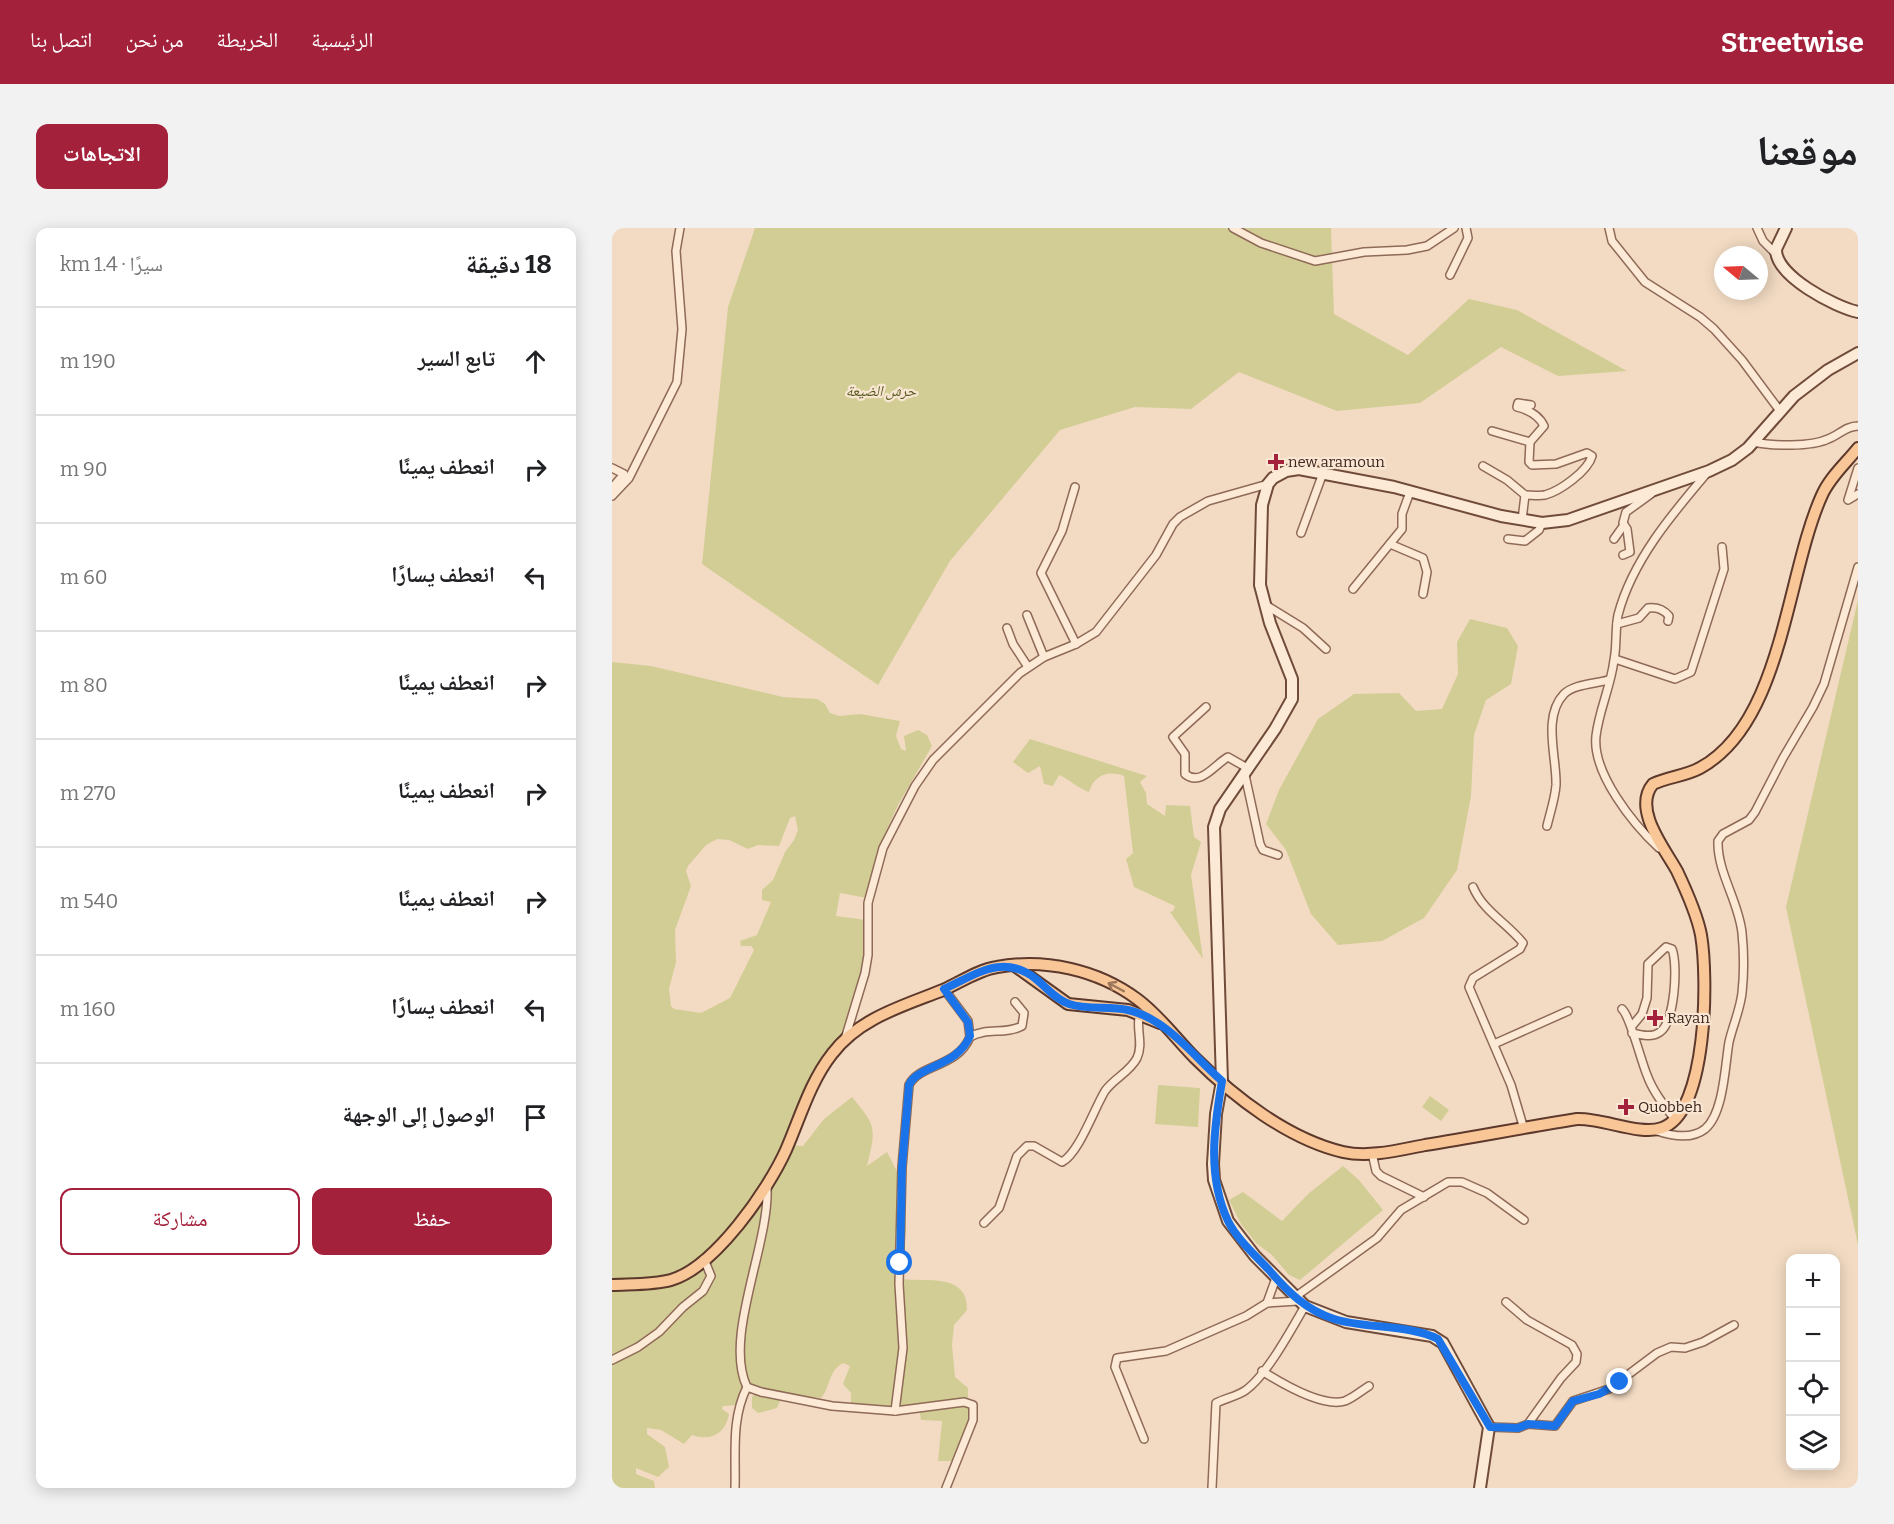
<!DOCTYPE html>
<html lang="ar">
<head>
<meta charset="utf-8">
<style>
	:root { --surface:#fff; --page:#f2f2f2; --text:#202124; --muted:#757577; --line:#e0e0e0; --accent:#a4213c }
	body { margin:0; font-family:Bitter,"Noto Naskh Arabic",serif; background:var(--page); color:var(--text); direction:rtl }
	.controls { position:absolute; right:18px; bottom:18px; display:grid; overflow:hidden; border-radius:12px; box-shadow:0 3px 15px #0003 }
	.controls button { width:54px; height:54px; display:grid; place-items:center; padding:0; border:0; border-bottom:2px solid var(--line); background:var(--surface); color:var(--text); font:30px sans-serif }
	.compass { position:absolute; left:1102px; top:18px; width:54px; height:54px; border-radius:50%; background:var(--surface); box-shadow:0 3px 15px #0003; rotate:289deg }
	.stop { position:absolute; width:18px; height:18px; margin:-14px; border:4px solid #1a73e8; border-radius:50%; background:#fff }
	.stop.end { background:#1a73e8; border-color:#fff; box-shadow:0 2px 6px #0008 }
	.list { margin:0; padding:0; list-style:none }
	h2 { display:flex; justify-content:space-between; align-items:center; height:78px; margin:0; padding:0 24px; font-size:26px }
	h2 small { font-size:20px; font-weight:400; color:var(--muted) }
	.list li { display:grid; grid-template-columns:39px 1fr auto; gap:18px; align-items:center; box-sizing:border-box; height:108px; padding:0 24px; border-top:2px solid var(--line) }
	.list b { display:block; font-size:22px; white-space:nowrap }
	.list em { font-size:20px; font-style:normal; color:var(--muted) }
	.actions { display:flex; gap:12px; padding:18px 24px }
	.actions a { flex:1; padding:14px 0; border:2px solid var(--accent); border-radius:12px; text-align:center; font-size:21px; color:var(--accent) }
	.actions .main { background:var(--accent); color:#fff }
	.icon { flex:none; width:33px; height:33px; fill:none; stroke:currentColor; stroke-width:2; stroke-linecap:round; stroke-linejoin:round }
	.map { position:relative; flex:none; width:1246px; height:1260px; overflow:hidden; direction:ltr; border-radius:12px }
	header { display:flex; align-items:center; gap:36px; box-sizing:border-box; height:84px; padding:0 30px; background:var(--accent); color:#fff }
	header strong { font-size:28px }
	nav { display:flex; gap:33px; margin-inline-start:auto; font-size:21px }
	.intro { display:flex; align-items:center; justify-content:space-between; box-sizing:border-box; height:144px; padding:0 36px }
	h1 { margin:0; font-size:42px }
	.button { padding:15px 27px; border-radius:12px; background:var(--accent); color:#fff; font-size:21px; font-weight:700 }
	main { display:flex; gap:36px; padding:0 36px }
	aside { flex:1; background:var(--surface); border-radius:12px; box-shadow:0 3px 15px #0003 }
	.map>svg:first-child { display:block }
	.green { fill:#d2cd95; fill-rule:evenodd }
	.lines { fill:none; stroke-linecap:round; stroke-linejoin:round }
	.street-casing { stroke:#8f6a57; stroke-width:10 }
	.secondary-casing { stroke:#714b3a; stroke-width:14 }
	.primary-casing { stroke:#5c392c; stroke-width:14 }
	.street { stroke:#fcead7; stroke-width:7 }
	.secondary { stroke:#fcead7; stroke-width:10 }
	.primary { stroke:#f9c797; stroke-width:10 }
	.oneway { stroke:#9b765a }
	.route { stroke:#1a73e8; stroke-width:8 }
	.poi-dot { fill:#a4213c; stroke:#f9e6d3; stroke-width:2 }
	.labels { text-anchor:middle; dominant-baseline:central; stroke-width:4.5; stroke-linejoin:round; paint-order:stroke }
	.park-label { font-size:15px; font-style:italic; fill:#595c21; stroke:#f9e6d3 }
	.poi-label { font-size:15px; fill:#3d261d; stroke:#f9e6d3; text-anchor:start }
</style>
</head>
<body>
<header>
<strong>Streetwise</strong>
<nav><a>الرئيسية</a><a>الخريطة</a><a>من نحن</a><a>اتصل بنا</a></nav>
</header>
<div class="intro"><h1>موقعنا</h1><a class="button">الاتجاهات</a></div>
<main>
<div class="map">
<svg width="1246" height="1260" viewBox="0 0 1246 1260">
	<rect width="100%" height="100%" fill="#f3dbc3"/>
	<g class="green">
		<path d="M143 0H719L722 86 796 127 857 71 905 82 1015 143 946 148 889 119 808 175 725 183 627 144 579 181 523 179 448 202 338 333 266 457 90 336 116 79Z"/>
		<path d="M1246 372V1017L1174 679Z"/>
		<path d="M858 391 895 400 906 418 899 456 874 472 862 507 859 568 845 642 812 690 770 713 726 717 699 686 674 622 654 596 667 562 706 491 742 466 787 465 804 483 830 481 846 446 845 414Z"/>
		<path d="M0 434 39 438 171 469 205 471 213 476 218 485 227 488 248 486 288 493 284 508 289 521 294 523 292 508 306 502 315 507 320 518 286 577 265 623 255 670 228 665 224 688 254 692 252 745 233 805 177 917 191 918 212 891 240 869C265 899 264 900 255 938L275 924 293 959 294 1000 290 1051C316 1054 356 1045 355 1082L342 1097 340 1117 343 1149 356 1160V1170L364 1178 366 1191 349 1233H326L330 1193 309 1192 307 1178H239V1165L231 1156 238 1138 231 1135C215 1144 219 1159 209 1170L171 1166 165 1180 146 1185 140 1180V1169L144 1165 137 1161 126 1177 111 1178 110 1181 117 1186C114 1205 99 1214 80 1207L72 1216 49 1202 35 1200V1206L53 1219 57 1239 46 1249 24 1240V1246L42 1253 43 1260H0ZM183 588 186 602 182 612 173 624 161 652 150 662V672L159 674 145 707 128 713 129 718H139L142 722 118 770 89 785 62 781 59 778 57 761 64 734 63 702 79 658 74 643 76 638 94 617 105 611 117 612 136 621 146 617 167 618 178 590Z"/>
		<path d="M418 511 535 548 528 554 534 565 535 576 553 588 554 577 578 578 582 609 589 614 579 647 591 731 558 684 561 683 563 678 522 659 514 631 521 625 512 548C496 542 482 547 477 564 465 560 459 552 447 547L441 558 432 556 428 538 416 545 401 534Z"/>
		<path d="M546 857 588 860 586 899 543 896Z"/>
		<path d="M818 868 837 882 829 893 810 879Z"/>
		<path d="M731 938 747 952 771 982 688 1052 677 1047 660 1027 644 1015 629 996 617 972 631 964 670 993 696 966Z"/>
	</g>
	<g class="lines">
		<defs>
			<g id="street">
				<path d="M621 0 649 15 703 33 752 24 795 22 815 18 842 0"/>
				<path d="M997 0 1000 13 1033 54 1088 89 1102 101 1130 132 1168 183"/>
				<path d="M1145 0 1151 13 1164 26"/>
				<path d="M838 47 856 10 854 0"/>
				<path d="M880 203 918 214 917 234 920 237 944 236 975 225 980 228C976 243 948 263 933 267 927 268 919 267 913 267"/>
				<path d="M918 214 932 198C927 187 917 182 905 179L906 175 919 177"/>
				<path d="M1142 214C1160 218 1199 219 1216 211 1227 207 1234 198 1246 198"/>
				<path d="M871 238 895 252 913 267 910 292"/>
				<path d="M0 240 12 246 0 260"/>
				<path d="M1246 240 1236 272 1246 266"/>
				<path d="M463 259 450 303 429 345 464 416"/>
				<path d="M0 268 17 250 65 154 70 101 64 23 68 0"/>
				<path d="M689 305 711 245"/>
				<path d="M896 311 913 313 927 302 930 295"/>
				<path d="M1002 311 1012 297"/>
				<path d="M778 316 811 330 815 344 811 366"/>
				<path d="M1011 327 1018 324 1015 301 1011 295 1014 284 1039 266"/>
				<path d="M741 361 790 301V286L798 264"/>
				<path d="M652 376 691 400 714 421"/>
				<path d="M415 387 432 429"/>
				<path d="M1005 396 1027 390 1036 380C1045 379 1051 381 1057 388L1056 393"/>
				<path d="M395 400 401 416 416 439"/>
				<path d="M1003 431 1063 451 1079 444 1112 341 1110 319"/>
				<path d="M594 479 561 509 573 526V546C589 559 603 536 616 529L637 541"/>
				<path d="M633 547 648 616 651 622 666 627"/>
				<path d="M935 598C938 585 943 571 944 557 945 530 930 489 952 466 962 456 983 456 996 452"/>
				<path d="M1047 620C1021 596 980 545 984 508 987 482 999 458 1002 432 1005 418 1003 402 1006 387 1020 333 1060 286 1095 245"/>
				<path d="M861 659C871 683 895 695 911 715L908 721 861 750 857 759 899 857 912 901"/>
				<path d="M1010 781C1018 788 1029 833 1035 847 1041 864 1052 878 1063 891"/>
				<path d="M1020 798 1030 786 1035 770 1036 736 1054 719 1060 721C1066 736 1063 794 1048 804 1040 810 1029 807 1020 805"/>
				<path d="M358 809C375 799 393 807 410 798L412 785 403 774"/>
				<path d="M233 811 253 745 256 727V675L271 620 303 558 321 532 408 445 432 429 464 416 484 404 544 327 561 296 568 289 596 273 656 256"/>
				<path d="M882 816 956 783"/>
				<path d="M1045 903C1060 908 1079 912 1093 901 1112 885 1113 837 1117 814 1121 797 1128 782 1130 765 1132 746 1132 724 1130 705 1127 674 1105 644 1106 613L1111 606 1137 592 1143 584 1171 530 1201 479 1212 456 1246 339"/>
				<path d="M760 925 764 943 769 948 812 969"/>
				<path d="M155 959C158 1016 111 1109 135 1159L149 1164 220 1178 283 1183 352 1174 361 1177V1192L334 1260"/>
				<path d="M372 995 387 980 405 928 415 918H422L450 934C467 925 482 881 493 863 501 851 518 844 525 830 532 815 523 799 528 785"/>
				<path d="M683 1069 765 1010 789 982 836 954H850L875 965 912 992"/>
				<path d="M894 1074 915 1092 960 1117 965 1126 964 1134 949 1150 916 1196"/>
				<path d="M655 1075 664 1050"/>
				<path d="M0 1132 26 1119 47 1104 71 1079 91 1063 99 1048 92 1031"/>
				<path d="M650 1143C669 1155 710 1180 733 1173 741 1170 749 1163 757 1158"/>
				<path d="M283 1183 291 1120 287 1056 290 939 297 857C307 836 345 840 358 809L356 793 332 761"/>
				<path d="M877 1199 906 1200 916 1196 943 1198 961 1173 997 1161 1045 1125 1059 1119 1073 1120 1091 1114 1122 1097"/>
				<path d="M532 1211 503 1139 505 1130 554 1123 634 1088 655 1075 686 1073"/>
				<path d="M123 1260C124 1225 119 1191 135 1159"/>
				<path d="M600 1260 604 1175C614 1170 626 1168 634 1162 655 1147 680 1100 693 1078"/>
			</g>
			<g id="secondary">
				<path d="M1174 0 1164 21C1163 48 1223 79 1246 84"/>
				<path d="M868 1260 877 1199 831 1115 820 1108 734 1094 693 1078 643 1028 616 993 602 952 601 936 604 886 610 853 602 599 608 581 663 501 680 471V451L658 395 648 357 650 277 656 256 661 250 674 243 687 241 782 259 889 288 930 295 956 292 1097 243 1120 232 1136 220 1182 168 1216 142 1246 125"/>
			</g>
			<g id="primary">
				<path d="M403 738 456 776 516 782 548 795"/>
				<path d="M0 1057C19 1056 41 1057 59 1052 103 1039 156 962 174 922 188 890 198 854 220 826 247 790 291 778 331 762 349 754 366 742 385 739 433 730 486 742 525 771 547 787 564 811 583 830 622 869 676 911 731 924 757 930 787 922 813 917 864 909 914 899 965 891 991 890 1028 908 1050 900 1096 884 1096 748 1089 707 1085 686 1074 662 1065 643 1053 621 1020 581 1041 556 1056 549 1073 548 1088 540 1171 495 1174 346 1210 267 1218 249 1234 235 1246 220"/>
			</g>
		</defs>
		<use href="#street" class="street-casing"/>
		<use href="#secondary" class="secondary-casing"/>
		<use href="#primary" class="primary-casing"/>
		<use href="#street" class="street"/>
		<use href="#secondary" class="secondary"/>
		<use href="#primary" class="primary"/>
	</g>
	<defs><path id="oneway-shaft" d="M-6 0H5M1.5-3L5.5 0L1.5 3" fill="none" stroke-width="1.6" stroke-linecap="round" stroke-linejoin="round" transform="scale(1.5)"/></defs>
	<use class="oneway" href="#oneway-shaft" transform="translate(504 759) rotate(-152)"/>
	<g class="lines">
		<path class="route" d="M288 1035 290 939 297 857C306 837 345 839 358 808L356 794 332 761C365 746 391 725 424 751 435 760 443 771 457 776 475 782 497 778 516 782 555 791 581 828 610 853 602 900 595 948 616 993 625 1011 643 1027 657 1042 676 1064 694 1082 722 1091 754 1101 797 1096 826 1111L878 1199 906 1200 916 1196 943 1198 961 1173 987 1166 1008 1154"/>
	</g>
	<g class="poi-dot">
		<path d="M661 225h6v6h6v6h-6v6h-6v-6h-6v-6h6z"/>
		<path d="M1040 781h6v6h6v6h-6v6h-6v-6h-6v-6h6z"/>
		<path d="M1011 870h6v6h6v6h-6v6h-6v-6h-6v-6h6z"/>
	</g>
	<g class="labels">
		<g class="park-label">
			<text x="269" y="163">حرش الضيعة</text>
		</g>
		<g class="poi-label">
			<text x="676" y="234">new aramoun</text>
			<text x="1055" y="790">Rayan</text>
			<text x="1026" y="879">Quobbeh</text>
		</g>
	</g>
</svg>
<div class="controls">
<button>+</button>
<button>−</button>
<button><svg class="icon" aria-label="locate" viewBox="0 0 24 24"><circle cx="12" cy="12" r="6"/><path d="M12 2v4M12 18v4M2 12h4M18 12h4"/></svg></button>
<button><svg class="icon" aria-label="layers" viewBox="0 0 24 24"><path d="M12 4l9 5-9 5-9-5zM3 14l9 5 9-5"/></svg></button>
</div>
<svg class="compass" viewBox="-18 -18 36 36"><path d="M0-13l5 13h-10z" fill="#e53935"/><path d="M0 13l5-13h-10z" fill="#757577"/></svg>
<div class="stop" style="left:288px;top:1035px"></div>
<div class="stop end" style="left:1008px;top:1154px"></div>
</div>
<aside>
<h2>18 دقيقة<small>سيرًا · 1.4 km</small></h2>
<ul class="list">
<li><svg class="icon" aria-label="ahead" viewBox="0 0 24 24"><path d="M12 20V5M6 11l6-6 6 6"/></svg><div><b>تابع السير</b></div><em>190 m</em></li>
<li><svg class="icon" aria-label="right" viewBox="0 0 24 24"><path d="M7 20v-9h11M14 6l5 5-5 5"/></svg><div><b>انعطف يمينًا</b></div><em>90 m</em></li>
<li><svg class="icon" aria-label="left" viewBox="0 0 24 24"><path d="M17 20v-9H6M10 6l-5 5 5 5"/></svg><div><b>انعطف يسارًا</b></div><em>60 m</em></li>
<li><svg class="icon" aria-label="right" viewBox="0 0 24 24"><path d="M7 20v-9h11M14 6l5 5-5 5"/></svg><div><b>انعطف يمينًا</b></div><em>80 m</em></li>
<li><svg class="icon" aria-label="right" viewBox="0 0 24 24"><path d="M7 20v-9h11M14 6l5 5-5 5"/></svg><div><b>انعطف يمينًا</b></div><em>270 m</em></li>
<li><svg class="icon" aria-label="right" viewBox="0 0 24 24"><path d="M7 20v-9h11M14 6l5 5-5 5"/></svg><div><b>انعطف يمينًا</b></div><em>540 m</em></li>
<li><svg class="icon" aria-label="left" viewBox="0 0 24 24"><path d="M17 20v-9H6M10 6l-5 5 5 5"/></svg><div><b>انعطف يسارًا</b></div><em>160 m</em></li>
<li><svg class="icon" aria-label="arrive" viewBox="0 0 24 24"><path d="M6 21V4h12l-3 4 3 4H6"/></svg><div><b>الوصول إلى الوجهة</b></div></li>
</ul>
<div class="actions"><a class="main">حفظ</a><a>مشاركة</a></div>
</aside>
</main>
</body>
</html>
